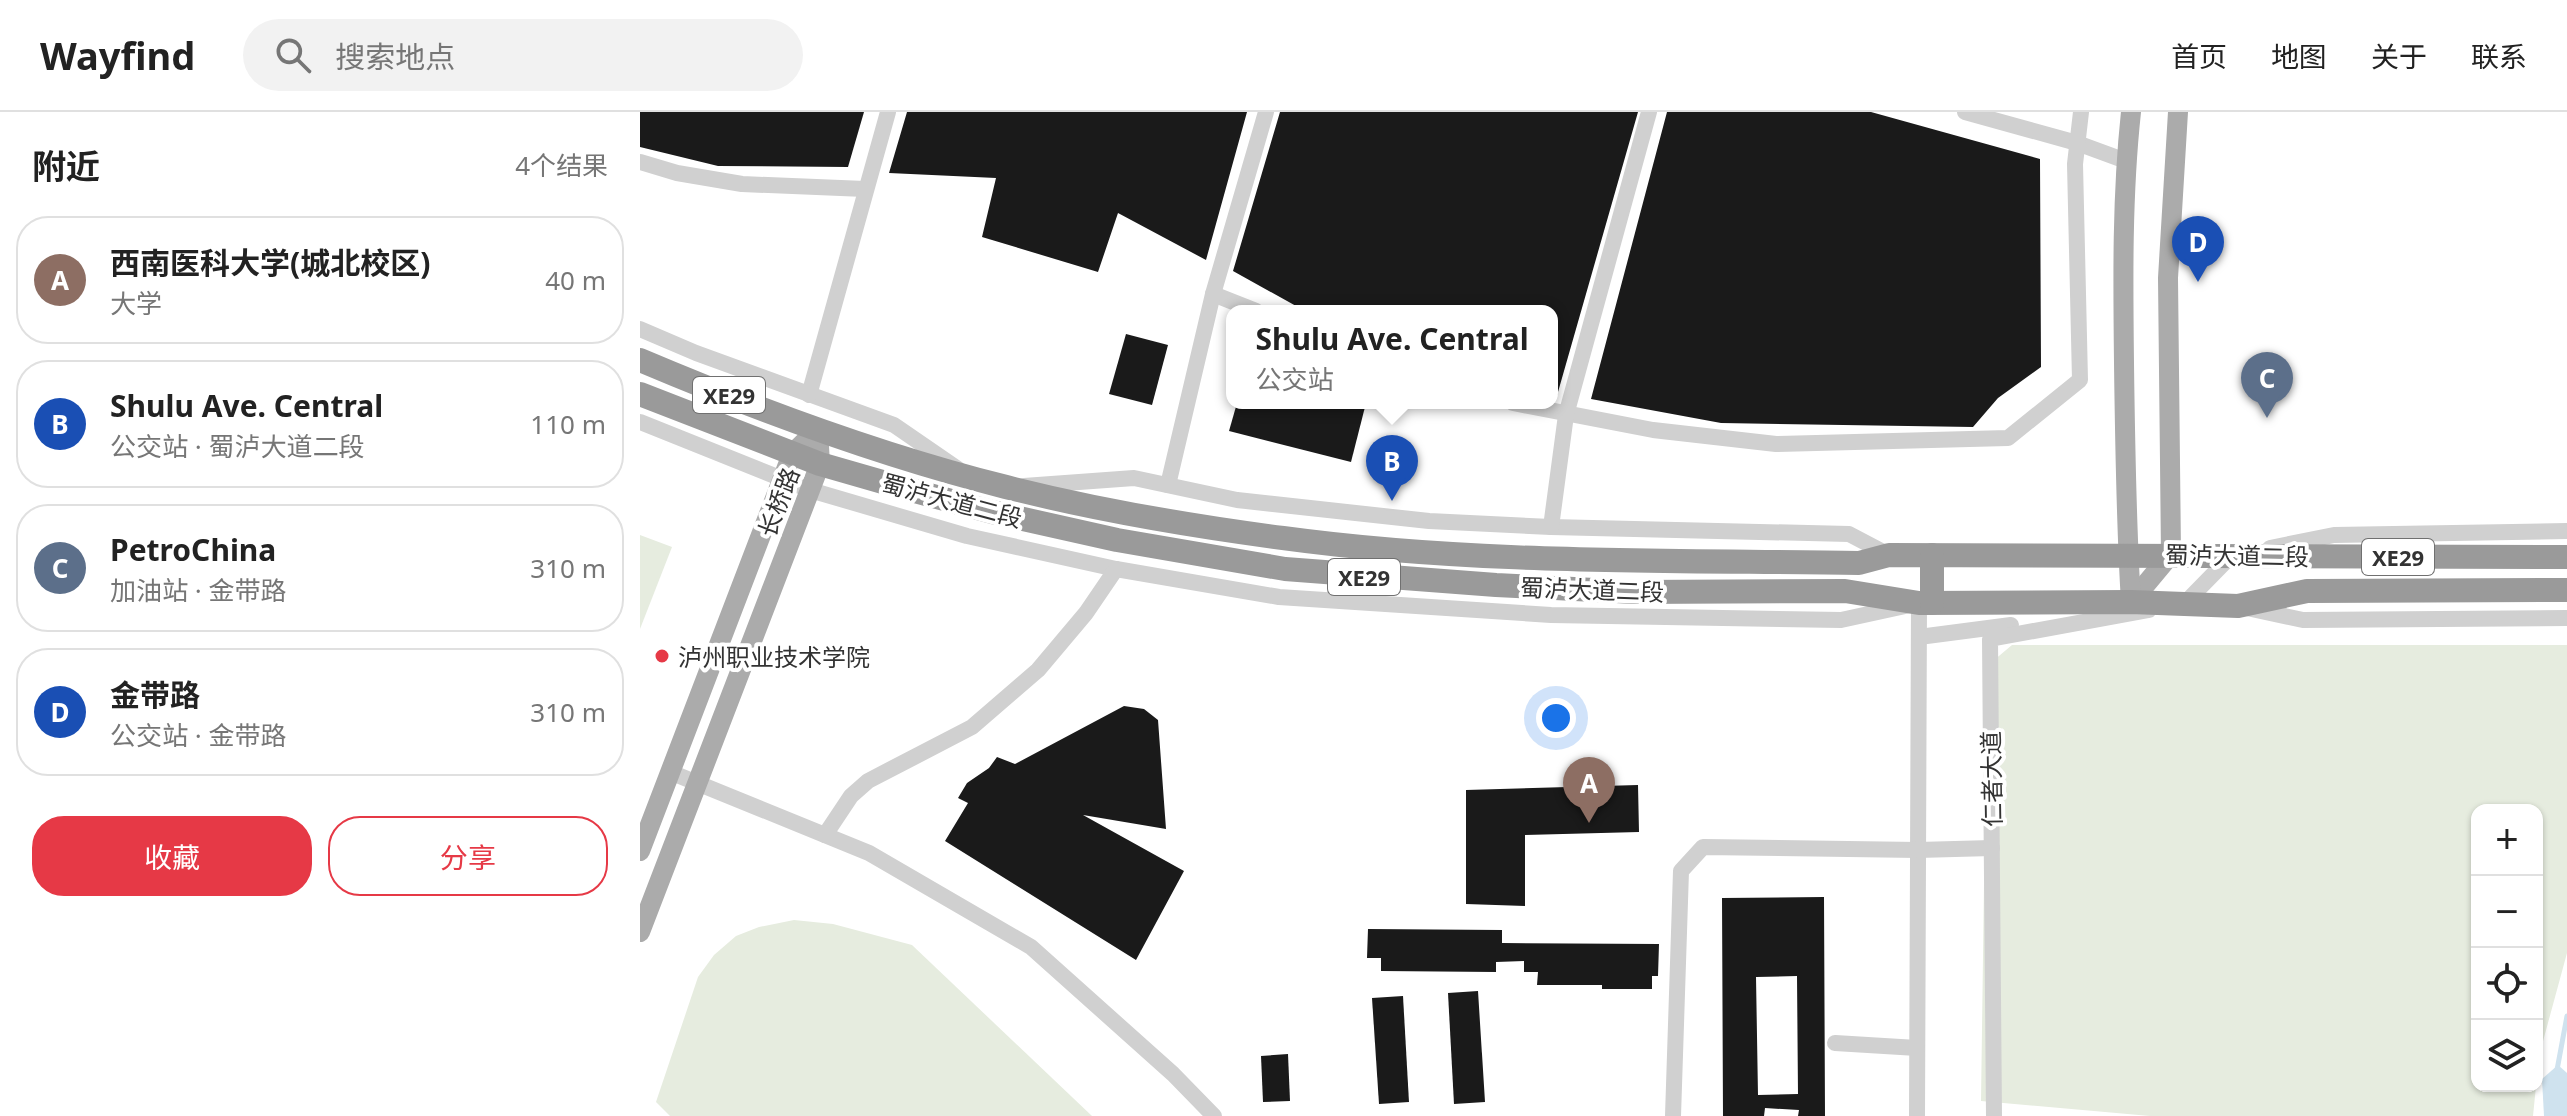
<!DOCTYPE html>
<html lang="zh">
<head>
<meta charset="utf-8">
<style>
	:root { --surface:#fff; --page:#f2f2f2; --text:#222; --muted:#767676; --line:#e0e0e0; --accent:#e63946 }
	body { margin:0; font-family:"Noto Sans","Noto Sans SC",sans-serif; background:var(--page); color:var(--text) }
	.controls { position:absolute; right:24px; bottom:24px; display:grid; overflow:hidden; border-radius:16px; box-shadow:0 2px 6px #0004 }
	.controls button { width:72px; height:72px; display:grid; place-items:center; padding:0; border:0; border-bottom:2px solid var(--line); background:var(--surface); color:var(--text); font:40px sans-serif }
	.you { position:absolute; left:916px; top:606px; width:28px; height:28px; margin:-20px; border:6px solid #fff; border-radius:50%; background:#1a73e8; box-shadow:0 0 0 12px #1a73e833 }
	.badge { display:grid; place-items:center; width:52px; height:52px; border-radius:50%; background:var(--accent); color:#fff; font-size:26px; font-weight:700 }
	.pin { position:absolute; translate:-50% -66px; filter:drop-shadow(0 2px 4px #0008) }
	.pin::after { content:''; position:absolute; top:42px; width:28px; height:24px; background:inherit; clip-path:polygon(0 0,100% 0,50% 100%) }
	.popup { position:absolute; left:586px; top:193px; width:332px; height:104px; box-sizing:border-box; display:grid; place-content:center; border-radius:16px; background:var(--surface); filter:drop-shadow(0 2px 6px #0005); font-size:26px; white-space:nowrap; color:var(--muted) }
	.popup b { font-size:30px; color:var(--text) }
	.popup::after { content:''; position:absolute; left:50%; top:100%; margin-left:-16px; border:16px solid transparent; border-top-color:var(--surface) }
	.list { margin:0; padding:0; list-style:none }
	h2 { display:flex; justify-content:space-between; align-items:center; height:104px; margin:0; padding:0 32px; font-size:34px }
	h2 small { font-size:26px; font-weight:400; color:var(--muted) }
	.list li { display:grid; grid-template-columns:52px 1fr auto; gap:24px; align-items:center; box-sizing:border-box; height:128px; margin:0 16px 16px; padding:0 16px; border:2px solid var(--line); border-radius:32px }
	.list b { display:block; font-size:30px; white-space:nowrap }
	.list p { margin:0; font-size:26px; white-space:nowrap; color:var(--muted) }
	.list em { font-size:26px; font-style:normal; color:var(--muted) }
	.actions { display:flex; gap:16px; padding:24px 32px }
	.actions a { flex:1; padding:18px 0; border:2px solid var(--accent); border-radius:32px; text-align:center; font-size:28px; color:var(--accent) }
	.actions .main { background:var(--accent); color:#fff }
	.icon { flex:none; width:44px; height:44px; fill:none; stroke:currentColor; stroke-width:2; stroke-linecap:round; stroke-linejoin:round }
	.map { position:relative; flex:none; width:1927px; height:1004px; overflow:hidden }
	header { display:flex; align-items:center; gap:48px; box-sizing:border-box; height:112px; padding:0 40px; background:var(--surface); border-bottom:2px solid var(--line) }
	header strong { font-size:38px }
	nav { display:flex; gap:44px; margin-inline-start:auto; font-size:28px }
	.search { width:560px; height:72px; background:var(--page); display:flex; align-items:center; gap:20px; box-sizing:border-box; padding:0 28px; border-radius:44px; color:var(--muted); font-size:30px }
	main { display:flex }
	aside { flex:1; background:var(--surface) }
	.map>svg:first-child { display:block }
	.green { fill:#e6ecdf }
	.water { fill:#cfe2ee }
	.lines { fill:none; stroke-linecap:round; stroke-linejoin:round }
	.stream { stroke:#cfe2ee; stroke-width:5 }
	.building { fill:#1a1a1a; fill-rule:evenodd }
	.minor { stroke:#d0d0d0; stroke-width:16 }
	.major { stroke:#ababab; stroke-width:20 }
	.highway { stroke:#9a9a9a; stroke-width:24 }
	.poi-dot { fill:#e63946; stroke:#fff; stroke-width:3 }
	.labels { text-anchor:middle; dominant-baseline:central; stroke-width:8; stroke-linejoin:round; paint-order:stroke }
	.shield { fill:#fff; stroke:#707070; stroke-width:2 }
	.shield-label { font-size:22px; font-weight:bold; fill:#333 }
	.street-label { font-size:24px; fill:#333; stroke:#fff }
	.poi-label { font-size:24px; fill:#333; stroke:#fff; text-anchor:start }
</style>
</head>
<body>
<header>
<strong>Wayfind</strong>
<div class="search"><svg class="icon" aria-label="search" viewBox="0 0 24 24"><circle cx="10" cy="10" r="6"/><path d="M15 15l6 6"/></svg>搜索地点</div>
<nav><a>首页</a><a>地图</a><a>关于</a><a>联系</a></nav>
</header>
<main>
<aside>
<h2>附近<small>4个结果</small></h2>
<ul class="list">
<li><span class="badge" style="background:#8d6e63">A</span><div><b>西南医科大学(城北校区)</b><p>大学</p></div><em>40 m</em></li>
<li><span class="badge" style="background:#1a4fb4">B</span><div><b>Shulu Ave. Central</b><p>公交站 · 蜀泸大道二段</p></div><em>110 m</em></li>
<li><span class="badge" style="background:#5c6f8a">C</span><div><b>PetroChina</b><p>加油站 · 金带路</p></div><em>310 m</em></li>
<li><span class="badge" style="background:#1a4fb4">D</span><div><b>金带路</b><p>公交站 · 金带路</p></div><em>310 m</em></li>
</ul>
<div class="actions"><a class="main">收藏</a><a>分享</a></div>
</aside>
<div class="map">
<svg width="1927" height="1004" viewBox="0 0 1927 1004">
	<rect width="100%" height="100%" fill="#fff"/>
	<g class="green">
		<path d="M0 423 32 435 0 517Z"/>
		<path d="M1372 533H1927V841L1899 944 1897 968V698H1837V974H1896L1893 1004H1510L1341 989 1347 554Z"/>
		<path d="M154 808 193 812 272 833 452 1004H30L16 990 58 865 74 843 96 824 119 815Z"/>
	</g>
	<path class="water" d="M1918 953 1927 961V1004H1904L1902 967Z"/>
	<g class="lines">
		<path class="stream" d="M1917 958 1927 904"/>
	</g>
	<g class="building">
		<path d="M0 0H224L208 55 78 54 0 35Z"/>
		<path d="M267 0H607L566 148 478 101 458 160 342 125 356 66 249 61Z"/>
		<path d="M640 0H998L916 287H912V199H665L593 159Z"/>
		<path d="M1027 0H1231L1400 47 1401 255 1358 286 1333 315 1081 311 951 287Z"/>
		<path d="M486 222 528 233 512 293 469 282Z"/>
		<path d="M597 291H726L711 350 589 319Z"/>
		<path d="M484 594 504 597 518 608 526 717 443 703 544 759 496 848 305 729 328 691 318 686 327 671 349 656 357 645 375 652Z"/>
		<path d="M998 673 999 720 885 723V794L826 792V678Z"/>
		<path d="M1184 785 1185 1004H1158L1159 998 1125 996 1124 1004H1083L1082 786ZM1157 864 1158 982 1118 983 1116 865Z"/>
		<path d="M728 817 862 818V831L1019 832 1018 864H1012V877H962V873H897L898 860H884V849L856 850V860L741 859V846H727Z"/>
		<path d="M838 879 845 990 814 992 808 881Z"/>
		<path d="M763 884 769 990 739 992 732 886Z"/>
		<path d="M648 942 650 989 623 990 621 944Z"/>
	</g>
	<g class="lines">
		<g class="minor">
			<path d="M1325 0 1437 31 1486 49"/>
			<path d="M0 50 37 61 102 72 225 77"/>
			<path d="M573 182 616 199"/>
			<path d="M0 217 56 241 254 313 318 357"/>
			<path d="M169 283 248 0"/>
			<path d="M873 291 1013 318 1136 332 1368 326 1440 268 1435 52 1441 0"/>
			<path d="M0 310 170 378 327 424 476 457 639 485 911 503 1201 508 1279 491 1277 1004"/>
			<path d="M528 373 573 182 626 0"/>
			<path d="M384 374 494 366 597 388 789 409 911 415 1209 422 1249 443"/>
			<path d="M911 415 926 303 1009 0"/>
			<path d="M1630 436 1694 423 1927 419"/>
			<path d="M1539 493 1544 492 1591 444"/>
			<path d="M1607 496 1663 508 1927 506"/>
			<path d="M1279 525 1371 513"/>
			<path d="M30 660 229 741 391 835 533 962 574 1004"/>
			<path d="M185 723 211 684 228 669 332 615 398 558 446 501 476 457"/>
			<path d="M1195 931 1277 936"/>
			<path d="M1033 1004 1041 759 1063 735 1278 738 1352 736"/>
			<path d="M1354 1004 1350 527 1509 498"/>
		</g>
		<g class="major">
			<path d="M1491 490 1531 442 1528 166 1538 0"/>
			<path d="M1491 490C1486 410 1485 331 1484 251 1483 167 1482 84 1491 0"/>
			<path d="M0 739 152 342 178 317"/>
			<path d="M0 820 180 352 178 317"/>
		</g>
		<g class="highway">
			<path d="M0 248C118 298 242 344 366 375 457 398 551 414 643 426 833 452 1027 448 1219 451L1249 443 1927 445"/>
			<path d="M0 282 180 352 260 375 352 400 477 428 645 457 856 473 995 480 1205 479 1279 491 1491 490 1598 494 1667 479 1927 478"/>
			<path d="M1292 491V443"/>
		</g>
	</g>
	<circle class="poi-dot" cx="22" cy="544" r="8"/>
	<g class="labels">
		<g class="shield">
			<rect x="53" y="265" width="72" height="36" rx="6"/>
			<rect x="1722" y="427" width="72" height="36" rx="6"/>
			<rect x="688" y="447" width="72" height="36" rx="6"/>
		</g>
		<g class="shield-label">
			<text x="89" y="283">XE29</text>
			<text x="1758" y="445">XE29</text>
			<text x="724" y="465">XE29</text>
		</g>
		<g class="street-label">
			<text transform="translate(312 388) rotate(15)">蜀泸大道二段</text>
			<text transform="translate(138 390) rotate(-69)">长桥路</text>
			<text transform="translate(1597 443) rotate(1)">蜀泸大道二段</text>
			<text transform="translate(952 477) rotate(2)">蜀泸大道二段</text>
			<text transform="translate(1351 667) rotate(-91)">仁者大道</text>
		</g>
		<g class="poi-label">
			<text x="38" y="544">泸州职业技术学院</text>
		</g>
	</g>
</svg>
<div class="controls">
<button>+</button>
<button>−</button>
<button><svg class="icon" aria-label="locate" viewBox="0 0 24 24"><circle cx="12" cy="12" r="6"/><path d="M12 2v4M12 18v4M2 12h4M18 12h4"/></svg></button>
<button><svg class="icon" aria-label="layers" viewBox="0 0 24 24"><path d="M12 4l9 5-9 5-9-5zM3 14l9 5 9-5"/></svg></button>
</div>
<div class="you"></div>
<div class="pin badge" style="left:949px;top:711px;background:#8d6e63">A</div>
<div class="pin badge" style="left:752px;top:389px;background:#1a4fb4">B</div>
<div class="popup"><b>Shulu Ave. Central</b>公交站</div>
<div class="pin badge" style="left:1627px;top:306px;background:#5c6f8a">C</div>
<div class="pin badge" style="left:1558px;top:170px;background:#1a4fb4">D</div>
</div>
</main>
</body>
</html>
